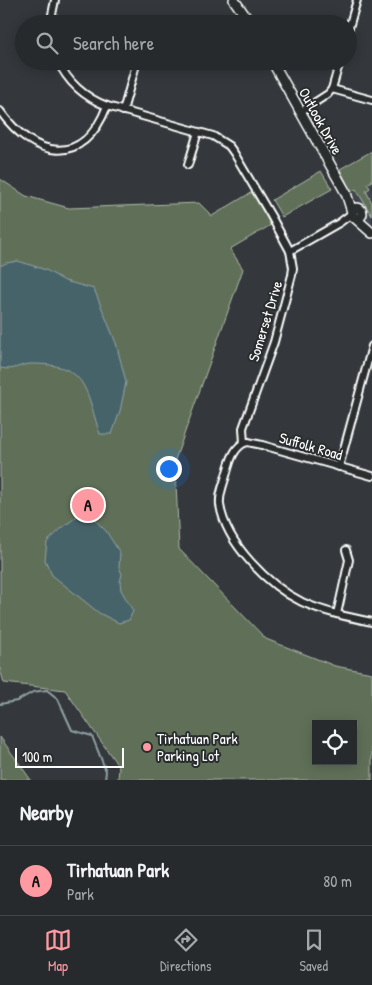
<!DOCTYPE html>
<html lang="en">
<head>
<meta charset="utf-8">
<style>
	:root { --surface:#272a2d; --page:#333639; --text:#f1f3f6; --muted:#a4a7aa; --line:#434649; --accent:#ff9aa2 }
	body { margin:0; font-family:"Patrick Hand",sans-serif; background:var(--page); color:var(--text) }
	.controls { position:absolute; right:15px; bottom:15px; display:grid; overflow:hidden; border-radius:0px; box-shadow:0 2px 12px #0003 }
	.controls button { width:45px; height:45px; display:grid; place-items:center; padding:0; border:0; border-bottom:1px solid var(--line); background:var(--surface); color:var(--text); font:25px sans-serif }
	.scale { position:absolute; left:15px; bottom:12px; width:109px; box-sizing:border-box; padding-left:5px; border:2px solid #fff; border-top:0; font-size:14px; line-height:18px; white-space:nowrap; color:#fff; -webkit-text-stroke:4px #2a2d2e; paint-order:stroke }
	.you { position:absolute; left:168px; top:468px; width:18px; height:18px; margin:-12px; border:4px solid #fff; border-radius:50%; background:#1a73e8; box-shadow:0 0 0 8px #1a73e833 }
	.badge { display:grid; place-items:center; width:32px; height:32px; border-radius:50%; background:var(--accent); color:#111; font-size:16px; font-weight:700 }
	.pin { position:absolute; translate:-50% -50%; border:2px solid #fff; box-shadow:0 1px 5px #0006 }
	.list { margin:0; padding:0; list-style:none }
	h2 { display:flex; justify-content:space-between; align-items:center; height:65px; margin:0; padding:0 20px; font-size:21px }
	h2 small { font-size:16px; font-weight:400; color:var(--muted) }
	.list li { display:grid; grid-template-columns:32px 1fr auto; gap:15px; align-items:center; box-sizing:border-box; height:70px; padding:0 20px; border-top:1px solid var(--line) }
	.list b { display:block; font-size:19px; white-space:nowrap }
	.list p { margin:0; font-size:16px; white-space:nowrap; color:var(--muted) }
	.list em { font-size:16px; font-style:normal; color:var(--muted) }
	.icon { flex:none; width:28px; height:28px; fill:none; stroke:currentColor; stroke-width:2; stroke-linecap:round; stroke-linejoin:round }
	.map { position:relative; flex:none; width:372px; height:780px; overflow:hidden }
	.search { position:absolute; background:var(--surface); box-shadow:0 2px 12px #0003; left:15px; right:15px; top:15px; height:55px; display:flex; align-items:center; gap:12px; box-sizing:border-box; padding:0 18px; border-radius:28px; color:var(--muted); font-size:19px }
	.sheet { height:135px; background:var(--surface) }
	nav { display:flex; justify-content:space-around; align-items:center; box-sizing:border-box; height:70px; border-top:1px solid var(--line); background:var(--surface); font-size:14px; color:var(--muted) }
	nav a { display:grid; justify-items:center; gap:2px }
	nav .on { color:var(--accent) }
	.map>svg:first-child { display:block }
	.built { fill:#3f454d }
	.green { fill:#607058; stroke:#b0b8ac; fill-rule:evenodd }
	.water { fill:#47646b; stroke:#91a2a6 }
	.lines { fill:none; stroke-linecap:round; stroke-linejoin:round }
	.stream { stroke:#91a2a6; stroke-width:2 }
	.street-casing { stroke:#fff; stroke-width:10 }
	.secondary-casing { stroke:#fff; stroke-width:12 }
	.street { stroke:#2a2d2e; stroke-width:6 }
	.secondary { stroke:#2a2d2e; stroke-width:9 }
	.poi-dot { fill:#ff9aa2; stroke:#2a2d2e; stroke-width:2 }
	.labels { text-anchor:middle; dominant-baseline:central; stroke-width:4; stroke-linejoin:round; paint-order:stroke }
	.street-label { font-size:15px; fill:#fff; stroke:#2a2d2e }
	.poi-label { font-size:15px; fill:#fff; stroke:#2a2d2e; text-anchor:start }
</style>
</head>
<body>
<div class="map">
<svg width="372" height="780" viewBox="0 0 372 780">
	<rect width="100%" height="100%" fill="#34383c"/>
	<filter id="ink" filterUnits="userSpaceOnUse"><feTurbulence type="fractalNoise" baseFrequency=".02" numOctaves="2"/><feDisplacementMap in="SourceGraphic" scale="10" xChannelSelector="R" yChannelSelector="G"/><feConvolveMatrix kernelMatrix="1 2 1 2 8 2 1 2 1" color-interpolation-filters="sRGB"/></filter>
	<g filter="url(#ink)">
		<path class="built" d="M372 181V226L365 219 363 209 351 193Z"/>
		<g class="green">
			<path d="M372 151V181L367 184 370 188 366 191 372 203V216L356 189 351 192 340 169Z"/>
			<path d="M321 171 332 189 282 217 272 200Z"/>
			<path d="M0 179 26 196 69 208 199 203 212 216 252 192 271 225 230 249 243 269 175 460 179 549 266 639 335 666 372 673V780H118L119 767 65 690 4 683 0 669ZM316 724H353V761H316Z"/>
			<path d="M0 737 31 780H0Z"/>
		</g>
		<g class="water">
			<path d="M18 261 46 270 65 281 94 289 116 343 126 382 120 411 112 434H100C85 389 88 363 30 364 17 365 16 371 0 368V266L6 263Z"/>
			<path d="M80 514 93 518 106 531 120 553 119 567 122 574 120 582 121 590 133 611 129 620 119 623 99 613 52 575 45 560 47 542 62 528Z"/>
		</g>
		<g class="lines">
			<path class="stream" d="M0 704 17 701 33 692 47 690 58 699 72 730 92 736 106 771 105 780"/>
			<defs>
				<g id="street">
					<path d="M143 21V24"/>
					<path d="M50 24 55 0"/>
					<path d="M348 31 357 0"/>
					<path d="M58 61C68 83 84 97 107 106L213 136 229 146 234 153 271 216 290 251 293 268 292 275 274 342 243 428 244 443C231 450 229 467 225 479 222 488 219 496 220 505 226 544 269 586 302 602 324 612 348 617 372 622"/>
					<path d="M332 89 372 100"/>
					<path d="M0 111C34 158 83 169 107 106"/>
					<path d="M123 111 137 61"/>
					<path d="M300 112 328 94 332 89 340 61"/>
					<path d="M188 165 198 132"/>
					<path d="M290 251 339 223 351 214"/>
					<path d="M244 443 248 442 262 445 372 476"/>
					<path d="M339 467 372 346"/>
					<path d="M337 614 349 560 346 550"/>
				</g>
				<g id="secondary">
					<path d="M234 0 251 24"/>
					<path d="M272 61 346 193 352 212"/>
					<circle cx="357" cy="213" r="5"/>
					<path d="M355 218 372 233"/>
				</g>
			</defs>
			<use href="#street" class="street-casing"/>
			<use href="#secondary" class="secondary-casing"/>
			<use href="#street" class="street"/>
			<use href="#secondary" class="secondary"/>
		</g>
	</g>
	<circle class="poi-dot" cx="147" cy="747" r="5"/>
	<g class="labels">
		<g class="street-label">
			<text transform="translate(321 121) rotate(61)">Outlook Drive</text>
			<text transform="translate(265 321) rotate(-73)">Somerset Drive</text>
			<text transform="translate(311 446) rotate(16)">Suffolk Road</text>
		</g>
		<g class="poi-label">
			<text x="157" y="738">Tirhatuan Park<tspan x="157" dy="17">Parking Lot</tspan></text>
		</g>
	</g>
</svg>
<div class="controls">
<button><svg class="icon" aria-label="locate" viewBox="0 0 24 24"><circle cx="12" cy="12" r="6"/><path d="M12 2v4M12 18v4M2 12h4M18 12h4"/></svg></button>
</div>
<div class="scale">100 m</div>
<div class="you"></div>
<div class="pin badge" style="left:88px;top:505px">A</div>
<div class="search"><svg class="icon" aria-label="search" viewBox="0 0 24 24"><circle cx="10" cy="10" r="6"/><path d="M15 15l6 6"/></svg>Search here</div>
</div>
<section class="sheet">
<h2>Nearby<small></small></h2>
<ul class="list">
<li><span class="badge">A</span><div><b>Tirhatuan Park</b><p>Park</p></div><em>80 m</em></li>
</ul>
</section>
<nav>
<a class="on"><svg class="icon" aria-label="map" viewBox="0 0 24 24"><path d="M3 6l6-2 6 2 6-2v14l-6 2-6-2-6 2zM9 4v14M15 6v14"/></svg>Map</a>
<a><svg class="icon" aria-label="directions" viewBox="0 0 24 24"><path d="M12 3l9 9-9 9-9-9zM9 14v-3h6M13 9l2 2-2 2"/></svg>Directions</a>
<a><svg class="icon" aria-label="saved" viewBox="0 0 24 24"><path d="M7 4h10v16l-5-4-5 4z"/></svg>Saved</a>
</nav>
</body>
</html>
